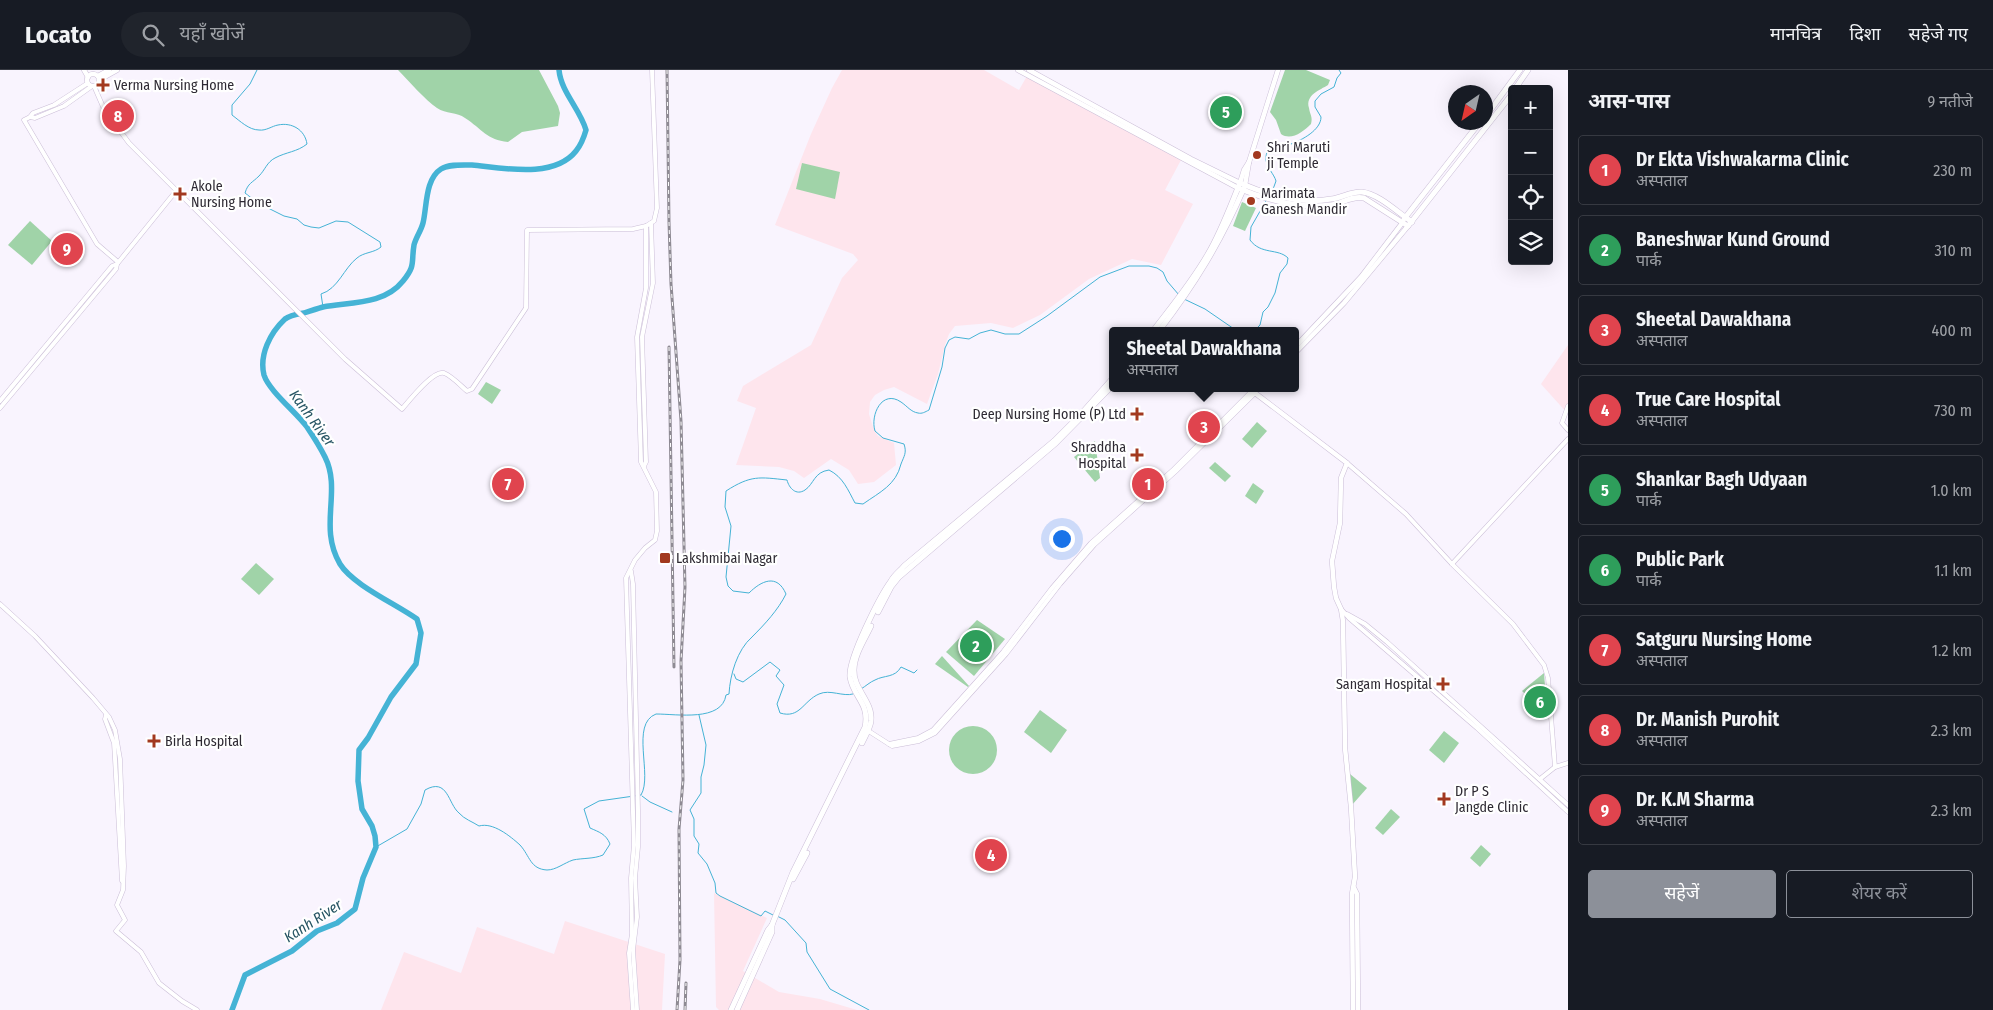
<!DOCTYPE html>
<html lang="hi">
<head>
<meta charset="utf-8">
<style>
	:root { --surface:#171b24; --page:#20242c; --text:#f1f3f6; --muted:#9ea1a6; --line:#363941; --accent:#8c9099 }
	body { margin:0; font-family:"Fira Sans Condensed","Noto Sans Devanagari",sans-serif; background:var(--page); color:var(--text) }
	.controls { position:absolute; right:15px; top:15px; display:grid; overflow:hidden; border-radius:5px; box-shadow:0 5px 20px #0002 }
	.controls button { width:45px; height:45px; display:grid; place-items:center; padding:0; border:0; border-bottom:1px solid var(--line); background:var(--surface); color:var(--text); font:25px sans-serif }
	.compass { position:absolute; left:1448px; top:15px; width:45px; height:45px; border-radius:50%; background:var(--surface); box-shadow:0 5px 20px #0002; rotate:214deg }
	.you { position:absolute; left:1061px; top:468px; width:18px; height:18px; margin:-12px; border:4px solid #fff; border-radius:50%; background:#1a73e8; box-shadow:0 0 0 8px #1a73e833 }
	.badge { display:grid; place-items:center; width:32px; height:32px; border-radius:50%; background:var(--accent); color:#fff; font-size:16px; font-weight:700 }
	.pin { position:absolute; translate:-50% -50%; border:2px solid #fff; box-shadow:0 1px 5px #0006 }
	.popup { position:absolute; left:1109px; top:257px; width:190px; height:65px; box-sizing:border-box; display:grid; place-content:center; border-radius:5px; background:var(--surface); filter:drop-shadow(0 1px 4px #0005); font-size:16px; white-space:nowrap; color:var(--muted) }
	.popup b { font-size:19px; color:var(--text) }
	.popup::after { content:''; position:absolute; left:50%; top:100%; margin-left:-10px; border:10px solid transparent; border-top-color:var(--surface) }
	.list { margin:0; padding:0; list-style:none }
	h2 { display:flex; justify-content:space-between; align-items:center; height:65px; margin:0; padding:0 20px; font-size:21px }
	h2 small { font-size:16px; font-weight:400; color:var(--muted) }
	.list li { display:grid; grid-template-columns:32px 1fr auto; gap:15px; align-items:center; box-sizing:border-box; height:70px; margin:0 10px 10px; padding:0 10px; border:1px solid var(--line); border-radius:5px }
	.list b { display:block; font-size:19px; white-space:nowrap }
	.list p { margin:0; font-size:16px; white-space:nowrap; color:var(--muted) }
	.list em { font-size:16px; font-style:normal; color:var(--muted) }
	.actions { display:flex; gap:10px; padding:15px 20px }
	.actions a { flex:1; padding:11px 0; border:1px solid var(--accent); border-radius:5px; text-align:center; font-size:18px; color:var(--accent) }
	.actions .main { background:var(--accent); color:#fff }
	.icon { flex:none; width:28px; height:28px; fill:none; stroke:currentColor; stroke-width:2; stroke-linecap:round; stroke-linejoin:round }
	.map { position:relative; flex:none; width:1568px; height:940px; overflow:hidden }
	header { display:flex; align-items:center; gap:30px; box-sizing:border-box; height:70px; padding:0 25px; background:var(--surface); border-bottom:1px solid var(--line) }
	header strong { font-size:24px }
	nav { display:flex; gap:28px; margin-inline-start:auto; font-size:18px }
	.search { width:350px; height:45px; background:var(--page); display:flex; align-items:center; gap:12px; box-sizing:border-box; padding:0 18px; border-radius:28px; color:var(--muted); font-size:19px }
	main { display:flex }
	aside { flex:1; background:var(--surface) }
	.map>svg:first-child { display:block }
	.industrial { fill:#fee5ed }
	.green { fill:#a0d3a8 }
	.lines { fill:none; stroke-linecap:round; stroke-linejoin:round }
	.stream { stroke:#45b3d5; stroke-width:1 }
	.river { stroke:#45b3d5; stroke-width:5.5 }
	.tertiary-casing { stroke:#cbbed7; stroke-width:5 }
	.secondary-casing { stroke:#cbbed7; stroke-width:5.5 }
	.primary-casing { stroke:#cbbed7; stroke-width:6 }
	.tertiary { stroke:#fff; stroke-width:4 }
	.secondary { stroke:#fff; stroke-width:4.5 }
	.primary { stroke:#fff; stroke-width:5 }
	.rail-casing { stroke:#8e8a93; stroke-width:3 }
	.rail { stroke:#fff; stroke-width:1; stroke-dasharray:4; stroke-linecap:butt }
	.poi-dot { fill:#a2391f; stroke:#fff; stroke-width:2 }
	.labels { text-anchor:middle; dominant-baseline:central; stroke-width:4.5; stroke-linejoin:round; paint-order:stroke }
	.poi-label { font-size:14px; fill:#2e2a33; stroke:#fff; text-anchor:start }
	.water-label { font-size:15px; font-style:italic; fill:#265463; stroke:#fff }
</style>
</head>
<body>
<header>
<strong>Locato</strong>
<div class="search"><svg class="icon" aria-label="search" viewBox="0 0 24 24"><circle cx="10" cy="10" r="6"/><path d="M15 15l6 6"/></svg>यहाँ खोजें</div>
<nav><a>मानचित्र</a><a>दिशा</a><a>सहेजे गए</a></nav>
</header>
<main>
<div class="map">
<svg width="1568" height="940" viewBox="0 0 1568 940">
	<rect width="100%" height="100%" fill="#f9f4fe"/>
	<g class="industrial">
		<path d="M842 0H984L1019 20 1027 6 1181 90 1165 120 1193 134 1161 195 1132 189 1089 209 1040 245 1013 258 991 253 955 256 949 264 945 275 938 304 927 334 894 317 884 320 875 325 870 332 869 344 873 357 878 366 894 373 896 395 874 412 858 414 849 400 831 389 804 408 794 401 779 397 736 395 756 338 737 331 743 316 811 275 842 208 858 190 853 184 775 155 811 64 832 18Z"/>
		<path d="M1568 275V344L1541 314Z"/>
		<path d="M714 823 767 848 743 901 779 922 820 929 857 940H719L716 937Z"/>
		<path d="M565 851 665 884 662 940H381L404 882 461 903 477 857 554 884Z"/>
	</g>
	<g class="green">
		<path d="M398 0H539L558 36 560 43 558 56 522 62 508 72C487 70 482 59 465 48 457 42 446 44 437 38 425 30 409 11 398 0Z"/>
		<path d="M1285 0H1306L1330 10 1328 15C1320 20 1305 25 1309 38 1310 45 1313 47 1311 54 1303 62 1291 71 1281 64L1276 50 1270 42Z"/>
		<path d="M1225 26 1238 34 1230 60 1212 51Z"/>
		<path d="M802 93 840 102 835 129 796 119Z"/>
		<path d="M1242 132 1256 138 1245 161 1233 156Z"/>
		<path d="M30 151 52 171 32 195 8 175Z"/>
		<path d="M486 312 501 320 492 334 478 324Z"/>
		<path d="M1257 352 1267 361 1252 378 1242 369Z"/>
		<path d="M1095 371 1100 408 1095 412 1074 387Z"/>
		<path d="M1215 392 1231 406 1225 412 1209 398Z"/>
		<path d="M1253 413 1264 421 1256 434 1245 426Z"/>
		<path d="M256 493 274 509 259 525 241 509Z"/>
		<path d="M977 550 1005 569 974 606 946 582Z"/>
		<path d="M942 586 969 616 968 617 935 594Z"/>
		<path d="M1544 603 1547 644 1522 621Z"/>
		<path d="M1040 640 1067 660 1051 683 1024 662Z"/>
		<circle cx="973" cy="680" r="24"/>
		<path d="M1444 661 1459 673 1444 693 1429 680Z"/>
		<path d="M1350 704 1367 718 1352 735Z"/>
		<path d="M1391 739 1400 747 1383 765 1375 758Z"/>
		<path d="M1481 775 1491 784 1480 797 1470 788Z"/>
	</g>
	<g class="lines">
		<g class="stream">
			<path d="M257 0 250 14 232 35V45C240 51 249 60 259 60 266 61 272 56 278 55 292 52 305 60 307 74 297 82 286 82 275 88 267 92 265 100 259 106 252 113 248 113 245 123L258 133 284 146 297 149 304 155 311 157 319 158 336 151 348 152 380 172 381 177C374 183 364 182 357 188 344 198 338 219 321 224L323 237"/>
			<path d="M1272 122 1276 111C1274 104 1267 98 1266 90 1265 73 1280 77 1291 74 1302 70 1321 60 1321 47L1315 37V31L1321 24 1334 17 1337 8 1341 3 1339 0"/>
			<path d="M1184 229 1205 239 1237 261"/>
			<path d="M1254 261 1260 255 1263 242 1268 237 1275 223 1280 203 1287 194 1288 188C1278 178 1261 185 1250 170L1251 157 1267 129"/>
			<path d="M734 604 736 609 743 612 770 592 780 600 776 606 784 615 777 634 780 643C800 649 803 631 819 624 830 619 843 627 853 624"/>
			<path d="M861 619C866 616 870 612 875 610 884 605 895 608 901 597L914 603 917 600"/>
			<path d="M699 645 706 675 704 695 701 707V723L690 740 694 749V766L699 774 698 783 707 794 715 813 716 823 720 826 761 846 765 841 773 845"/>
			<path d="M642 726 650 732 672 742"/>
			<path d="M376 777 407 759 421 734 425 720C448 707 448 734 459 743 464 749 473 752 479 756 493 752 510 766 520 775 530 786 530 799 547 800 556 800 564 793 573 790 582 788 594 789 603 785L610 774C606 764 599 762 590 758L584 739 599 731 641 725C653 705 630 654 656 644 677 644 722 652 726 625L729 624C730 605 737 580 752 567 765 554 778 540 786 524 777 503 761 511 749 523L733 521 728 516 726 507 731 456 725 437 726 421C751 405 759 407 787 410 789 418 796 426 805 420 814 414 814 402 829 400 843 407 848 420 855 433L863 434C880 422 896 415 901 394 904 386 907 383 904 374L883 368 875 361C870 345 882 319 901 332 907 336 911 342 918 343 922 344 925 342 929 340L942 297 945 278 949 270 955 267 969 269 980 263 991 260 1005 264H1019L1047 246 1100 207 1129 196H1149L1157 198 1163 202 1167 211 1179 225"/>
			<path d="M777 846 785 850 806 873 807 882 830 919 869 940"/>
		</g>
		<path class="river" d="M232 940 245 905 292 881 317 861 337 853 355 839 363 808 376 777 375 766 372 756 362 739 358 711 359 680 368 668 391 627 416 594 421 563 417 549C396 534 353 515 340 494 318 457 342 421 325 387 320 377 313 366 307 357 297 343 269 321 264 305 259 285 270 263 285 249 290 245 298 244 304 243 310 241 316 239 323 237 350 232 384 235 403 211 416 195 411 193 414 175 416 167 421 161 423 153 427 137 425 109 441 99 449 94 462 95 472 95 503 98 554 109 576 81 581 75 584 67 586 60 580 39 561 22 559 0"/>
		<defs>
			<g id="tertiary">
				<path d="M88 13 54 35 33 43 30 47 24 50 97 174 118 192"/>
				<path d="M94 16 104 39 129 73 345 289 402 339C409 331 433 300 444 303 452 306 461 316 467 321L472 319 526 238 527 160 633 159 646 156 654 151 657 138 652 0"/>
				<path d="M30 47 35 48 64 36 92 16"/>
				<path d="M0 331 112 196 117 194 176 121"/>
				<path d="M1568 336 1562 353 1568 360"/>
				<path d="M0 338 116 199 117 194"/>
				<path d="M1347 393 1406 444 1452 494 1513 554 1544 595 1548 608 1555 697"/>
				<path d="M644 396 646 392 642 267 653 213 651 153"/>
				<path d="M1452 494 1568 369"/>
				<path d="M631 501 633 514 638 740V777L635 808 637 847 633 880 637 940"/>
				<path d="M0 534 35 566 93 628 109 647 115 660 120 689 124 796 123 820 117 835 125 850 116 861 141 882 159 913 182 931 197 940"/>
				<path d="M1341 539 1349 548 1477 658 1568 742"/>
				<path d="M1347 544 1365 554 1387 572 1568 735"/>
				<path d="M106 645 105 649 114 673 115 689 122 811"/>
				<path d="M867 660 892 676 919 671 935 663 1006 584 1060 514 1094 475 1176 401 1255 323"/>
				<path d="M889 674 918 668 933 660 1003 582 1052 518 1091 473 1174 399 1252 321"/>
				<path d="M1540 709 1555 697 1568 693"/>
				<path d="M633 940 629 883 632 864 631 808 634 775 626 508 635 490 645 478 655 470 657 461 656 422 641 392 637 267 646 218V156"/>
			</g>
			<g id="secondary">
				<path d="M84 0 88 7"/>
				<path d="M1018 0 1238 118"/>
				<path d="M1029 0 1191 89 1240 113 1244 100 1249 92"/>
				<circle cx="93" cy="10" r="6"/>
				<path d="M98 6 109 0"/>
				<path d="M99 10 117 0"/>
				<path d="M1245 115 1249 92 1278 0"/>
				<path d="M1295 277 1361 207 1403 152"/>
				<path d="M1295 283 1344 233 1408 156"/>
				<path d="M1255 318 1252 321 1255 323 1347 393 1341 408 1340 453 1332 491 1334 517 1336 528 1341 539 1343 551 1345 678 1351 737 1355 807 1352 824 1353 940"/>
				<path d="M1354 818 1357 824 1358 940"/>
			</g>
			<g id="primary">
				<path d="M1515 19 1528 0"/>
				<path d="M1486 46 1520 0"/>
				<path d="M1238 118C1267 130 1299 139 1330 135 1341 134 1353 125 1364 128L1408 156 1512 24"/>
				<path d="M1404 149 1480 52"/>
				<path d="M1153 261C1172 236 1192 212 1208 184 1221 162 1230 137 1240 113 1268 125 1301 135 1331 129 1341 128 1352 121 1362 122 1379 124 1397 142 1412 152"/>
				<path d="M1159 261C1195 214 1220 173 1244 118"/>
				<path d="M878 542 891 517 899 507 1056 373 1113 315"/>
				<path d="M862 673C865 666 870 659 871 651 873 631 853 619 854 600 854 585 865 569 871 556"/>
				<path d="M793 809 807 783"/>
				<path d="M731 940 768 860 772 855"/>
				<path d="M737 940 772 862V855L793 802 865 657C870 633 853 627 850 607 848 589 880 526 891 511 894 505 900 501 904 496L1054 371 1082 343 1113 308"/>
			</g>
		</defs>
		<use href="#tertiary" class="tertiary-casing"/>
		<use href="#secondary" class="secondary-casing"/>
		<use href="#primary" class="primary-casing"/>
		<use href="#tertiary" class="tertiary"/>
		<use href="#secondary" class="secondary"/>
		<use href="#primary" class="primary"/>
		<defs>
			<g id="rail">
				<path d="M667 0 669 152 671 214 681 351 685 517 681 591 683 710 679 759 680 890 677 940"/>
				<path d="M669 277 674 597"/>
				<path d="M685 940 686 913"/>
			</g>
		</defs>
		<use href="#rail" class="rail-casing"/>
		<use href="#rail" class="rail"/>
	</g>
	<g class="poi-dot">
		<path d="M100.5 7.5h5v5h5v5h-5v5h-5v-5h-5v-5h5z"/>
		<circle cx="1257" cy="85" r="5"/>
		<path d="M177.5 116.5h5v5h5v5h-5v5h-5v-5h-5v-5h5z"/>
		<circle cx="1251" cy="131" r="5"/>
		<path d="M1134.5 336.5h5v5h5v5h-5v5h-5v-5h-5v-5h5z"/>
		<path d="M1134.5 377.5h5v5h5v5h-5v5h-5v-5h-5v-5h5z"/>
		<rect x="659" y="482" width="12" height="12" rx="2.5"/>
		<path d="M1440.5 606.5h5v5h5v5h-5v5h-5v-5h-5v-5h5z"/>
		<path d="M151.5 663.5h5v5h5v5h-5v5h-5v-5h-5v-5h5z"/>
		<path d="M1441.5 721.5h5v5h5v5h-5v5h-5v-5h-5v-5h5z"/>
	</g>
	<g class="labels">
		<g class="poi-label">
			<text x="114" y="15">Verma Nursing Home</text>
			<text x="1267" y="77">Shri Maruti<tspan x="1267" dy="16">ji Temple</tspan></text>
			<text x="191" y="116">Akole<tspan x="191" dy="16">Nursing Home</tspan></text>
			<text x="1261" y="123">Marimata<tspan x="1261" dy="16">Ganesh Mandir</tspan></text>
			<text x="1126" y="344" text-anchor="end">Deep Nursing Home (P) Ltd</text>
			<text x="1126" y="377" text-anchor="end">Shraddha<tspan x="1126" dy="16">Hospital</tspan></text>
			<text x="676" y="488">Lakshmibai Nagar</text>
			<text x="1432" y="614" text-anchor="end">Sangam Hospital</text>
			<text x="165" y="671">Birla Hospital</text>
			<text x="1455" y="721">Dr P S<tspan x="1455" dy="16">Jangde Clinic</tspan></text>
		</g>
		<g class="water-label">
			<text transform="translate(312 348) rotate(54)">Kanh River</text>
			<text transform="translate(313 851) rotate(-33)">Kanh River</text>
		</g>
	</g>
</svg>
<div class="controls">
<button>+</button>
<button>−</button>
<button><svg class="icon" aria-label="locate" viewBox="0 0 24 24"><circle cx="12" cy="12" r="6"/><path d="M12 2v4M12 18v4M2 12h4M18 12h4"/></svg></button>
<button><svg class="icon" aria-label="layers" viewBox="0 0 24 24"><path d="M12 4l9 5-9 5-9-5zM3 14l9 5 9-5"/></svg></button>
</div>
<svg class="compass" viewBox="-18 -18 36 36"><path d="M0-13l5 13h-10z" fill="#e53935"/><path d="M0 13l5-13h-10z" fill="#9ea1a6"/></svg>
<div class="you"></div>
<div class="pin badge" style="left:1148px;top:414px;background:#e0444e">1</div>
<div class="pin badge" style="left:976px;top:576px;background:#2e9e5b">2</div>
<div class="pin badge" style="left:1204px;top:357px;background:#e0444e">3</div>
<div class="popup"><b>Sheetal Dawakhana</b>अस्पताल</div>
<div class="pin badge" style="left:991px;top:785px;background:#e0444e">4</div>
<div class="pin badge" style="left:1226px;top:42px;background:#2e9e5b">5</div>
<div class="pin badge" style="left:1540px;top:632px;background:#2e9e5b">6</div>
<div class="pin badge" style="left:508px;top:414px;background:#e0444e">7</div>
<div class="pin badge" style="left:118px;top:46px;background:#e0444e">8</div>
<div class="pin badge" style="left:67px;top:179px;background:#e0444e">9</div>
</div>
<aside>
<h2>आस-पास<small>9 नतीजे</small></h2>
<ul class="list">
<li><span class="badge" style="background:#e0444e">1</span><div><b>Dr Ekta Vishwakarma Clinic</b><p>अस्पताल</p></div><em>230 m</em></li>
<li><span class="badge" style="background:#2e9e5b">2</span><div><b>Baneshwar Kund Ground</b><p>पार्क</p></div><em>310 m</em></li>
<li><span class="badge" style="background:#e0444e">3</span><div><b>Sheetal Dawakhana</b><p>अस्पताल</p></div><em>400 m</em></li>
<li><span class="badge" style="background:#e0444e">4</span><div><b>True Care Hospital</b><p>अस्पताल</p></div><em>730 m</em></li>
<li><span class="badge" style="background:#2e9e5b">5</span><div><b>Shankar Bagh Udyaan</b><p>पार्क</p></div><em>1.0 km</em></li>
<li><span class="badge" style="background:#2e9e5b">6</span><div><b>Public Park</b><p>पार्क</p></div><em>1.1 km</em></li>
<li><span class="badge" style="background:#e0444e">7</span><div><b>Satguru Nursing Home</b><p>अस्पताल</p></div><em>1.2 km</em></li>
<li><span class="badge" style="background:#e0444e">8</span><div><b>Dr. Manish Purohit</b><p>अस्पताल</p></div><em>2.3 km</em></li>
<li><span class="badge" style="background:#e0444e">9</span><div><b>Dr. K.M Sharma</b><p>अस्पताल</p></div><em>2.3 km</em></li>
</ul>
<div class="actions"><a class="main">सहेजें</a><a>शेयर करें</a></div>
</aside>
</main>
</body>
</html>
